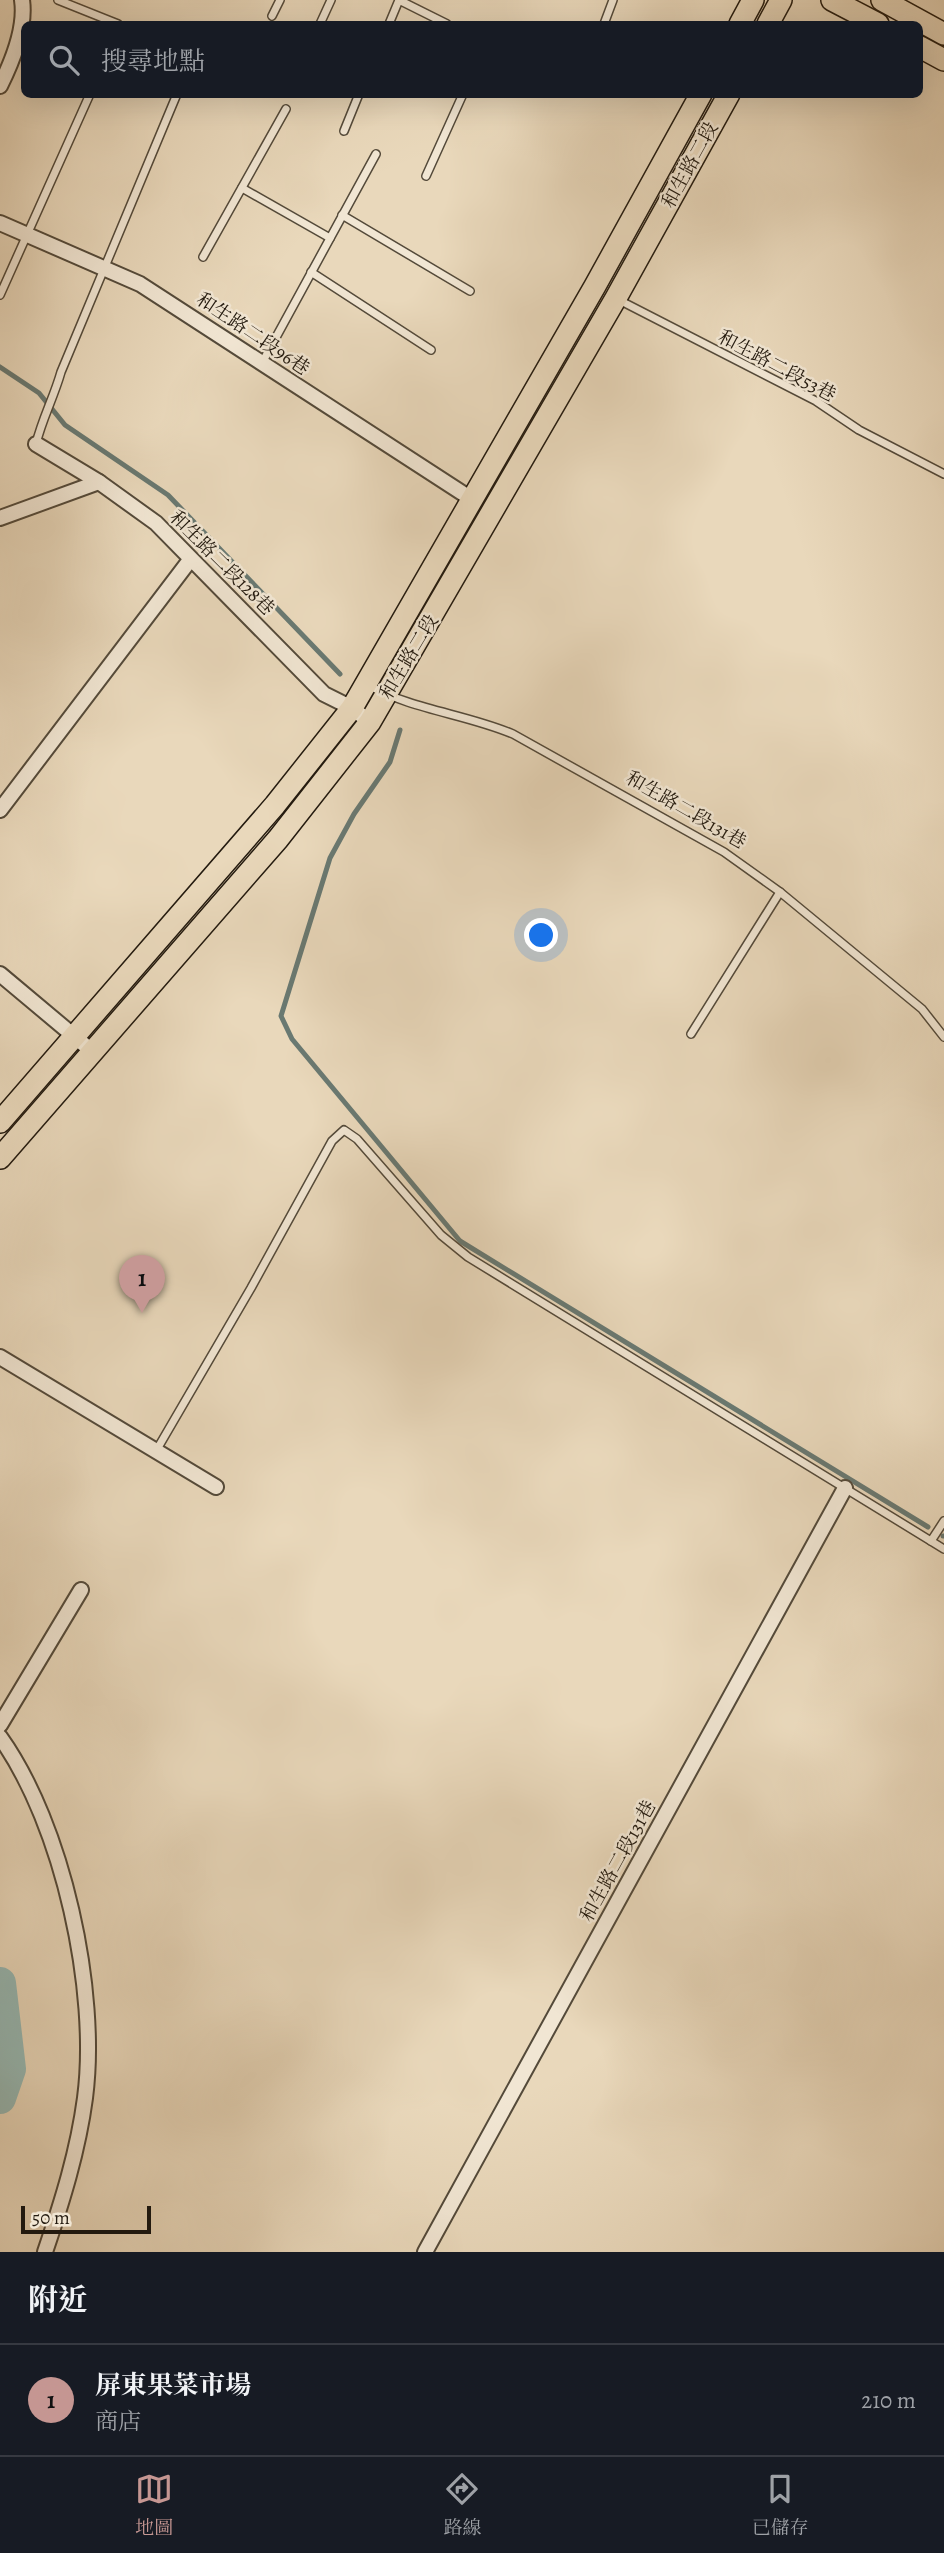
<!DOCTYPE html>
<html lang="zh-TW">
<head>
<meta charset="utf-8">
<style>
	:root { --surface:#171b24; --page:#242831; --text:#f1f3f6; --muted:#9ea1a6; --line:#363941; --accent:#c59692 }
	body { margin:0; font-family:Alegreya,"Noto Serif TC",serif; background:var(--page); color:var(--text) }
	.scale { position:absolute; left:21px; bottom:18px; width:130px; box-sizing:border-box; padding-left:7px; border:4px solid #231a0f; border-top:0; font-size:19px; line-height:24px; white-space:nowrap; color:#231a0f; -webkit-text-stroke:5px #f1e6d3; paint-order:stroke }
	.you { position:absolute; left:542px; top:936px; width:24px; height:24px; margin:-18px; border:5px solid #fff; border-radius:50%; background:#1a73e8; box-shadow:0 0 0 10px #1a73e833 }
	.badge { display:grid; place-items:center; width:46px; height:46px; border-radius:50%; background:var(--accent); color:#111; font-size:23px; font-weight:700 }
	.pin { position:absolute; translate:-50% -58px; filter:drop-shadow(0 2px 4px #0008) }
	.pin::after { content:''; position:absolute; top:37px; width:24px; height:21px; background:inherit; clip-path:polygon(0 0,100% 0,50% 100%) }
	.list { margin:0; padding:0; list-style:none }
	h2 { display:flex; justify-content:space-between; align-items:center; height:91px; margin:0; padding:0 28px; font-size:30px }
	h2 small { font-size:23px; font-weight:400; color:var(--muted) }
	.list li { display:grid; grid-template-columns:46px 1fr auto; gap:21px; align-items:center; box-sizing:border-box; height:112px; padding:0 28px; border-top:2px solid var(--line) }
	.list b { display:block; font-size:26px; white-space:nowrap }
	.list p { margin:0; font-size:23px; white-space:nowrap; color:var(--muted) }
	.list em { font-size:23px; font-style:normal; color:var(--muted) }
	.icon { flex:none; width:38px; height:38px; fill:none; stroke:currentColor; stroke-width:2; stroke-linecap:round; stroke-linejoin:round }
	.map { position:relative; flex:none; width:944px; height:2252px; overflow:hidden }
	.search { position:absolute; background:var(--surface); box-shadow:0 7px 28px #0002; left:21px; right:21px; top:21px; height:77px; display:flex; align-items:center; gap:18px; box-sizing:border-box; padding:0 24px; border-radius:10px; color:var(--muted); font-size:26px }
	.sheet { height:203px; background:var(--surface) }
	nav { display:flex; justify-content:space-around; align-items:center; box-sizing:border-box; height:98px; border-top:2px solid var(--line); background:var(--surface); font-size:19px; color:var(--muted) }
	nav a { display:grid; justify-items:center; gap:4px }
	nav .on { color:var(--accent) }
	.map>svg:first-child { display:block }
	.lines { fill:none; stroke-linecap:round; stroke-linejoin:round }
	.stream { stroke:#697972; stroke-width:5 }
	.river { stroke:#97b9b4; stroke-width:32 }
	.lane-casing { stroke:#544a3a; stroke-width:10 }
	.street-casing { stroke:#544a3a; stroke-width:18 }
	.primary-casing { stroke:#231a0f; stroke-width:24 }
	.lane { stroke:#f1e6d3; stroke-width:7 }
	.street { stroke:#f1e6d3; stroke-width:14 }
	.primary { stroke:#e9d8bb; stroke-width:21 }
	.labels { text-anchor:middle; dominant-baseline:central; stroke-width:5; stroke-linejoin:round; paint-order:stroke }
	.street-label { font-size:19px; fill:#231a0f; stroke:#f1e6d3 }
</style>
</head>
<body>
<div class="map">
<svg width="944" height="2252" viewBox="0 0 944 2252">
	<rect width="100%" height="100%" fill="#e9d8bb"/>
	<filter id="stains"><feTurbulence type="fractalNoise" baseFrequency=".00286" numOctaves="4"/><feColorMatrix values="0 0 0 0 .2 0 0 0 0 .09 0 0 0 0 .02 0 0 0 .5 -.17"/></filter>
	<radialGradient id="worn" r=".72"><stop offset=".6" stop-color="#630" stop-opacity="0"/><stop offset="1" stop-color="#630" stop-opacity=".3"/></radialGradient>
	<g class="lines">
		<g class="stream">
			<path d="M0 367 39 393 65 425 168 495 340 674"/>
			<path d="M400 730 390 762 354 814 330 858 281 1016 292 1039 460 1241 928 1527"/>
			<path d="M943 1536H944"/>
		</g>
		<path class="river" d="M0 1983 10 2069 0 2098"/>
		<defs>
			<g id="lane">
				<path d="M58 0 118 24"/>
				<path d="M272 16 280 0"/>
				<path d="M320 24 331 0"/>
				<path d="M389 24 399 0 447 24"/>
				<path d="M604 24 613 0"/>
				<path d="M344 131 359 94"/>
				<path d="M426 176 463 94"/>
				<path d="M242 188 330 238"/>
				<path d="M342 215 470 291"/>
				<path d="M203 257 286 109"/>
				<path d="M311 272 431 350"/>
				<path d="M0 295 90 94"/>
				<path d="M617 299 816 401 859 430 944 474"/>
				<path d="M262 363 376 154"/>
				<path d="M36 444C42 419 54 397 61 372L177 94"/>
				<path d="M368 685C413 710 466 714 513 734L724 852 780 892 922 1009 944 1037"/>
				<path d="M691 1034 780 892"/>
				<path d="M156 1451 251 1288 332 1141 344 1130 357 1139 441 1235 468 1257 944 1549"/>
				<path d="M931 1541 944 1521"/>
			</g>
			<g id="street">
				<path d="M0 86C12 62 26 27 22 0"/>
				<path d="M0 223 140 284 473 500"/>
				<path d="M36 444 99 482 156 523 324 694 352 708 370 722"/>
				<path d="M0 518 99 482"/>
				<path d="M0 810 190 560"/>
				<path d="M0 974 93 1052"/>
				<path d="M0 1357 216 1487"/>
				<path d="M0 1725 81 1590"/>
				<path d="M0 1737C63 1825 99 1991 85 2098 78 2151 62 2202 45 2252"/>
				<path d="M425 2252 845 1488"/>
			</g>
			<g id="primary">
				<path d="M832 0 878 24"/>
				<path d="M882 0 944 34"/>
				<path d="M740 24 753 0"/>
				<path d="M768 24 781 0"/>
				<path d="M920 47 944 60"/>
				<path d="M0 1122 275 805 352 708 595 286 701 94"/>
				<path d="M0 1158 278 839 370 722 616 298 729 94"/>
			</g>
		</defs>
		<use href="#lane" class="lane-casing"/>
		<use href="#street" class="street-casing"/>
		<use href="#primary" class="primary-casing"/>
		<use href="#lane" class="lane"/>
		<use href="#street" class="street"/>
		<use href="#primary" class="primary"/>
	</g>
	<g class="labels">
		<g class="street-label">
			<text transform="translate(690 165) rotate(-61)">和生路二段</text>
			<text transform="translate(253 334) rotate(34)">和生路二段96巷</text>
			<text transform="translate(777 366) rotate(28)">和生路二段53巷</text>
			<text transform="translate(222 563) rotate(45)">和生路二段128巷</text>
			<text transform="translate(409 657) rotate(-59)">和生路二段</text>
			<text transform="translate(686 810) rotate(30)">和生路二段131巷</text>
			<text transform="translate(618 1861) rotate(-61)">和生路二段131巷</text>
		</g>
	</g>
	<rect width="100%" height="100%" filter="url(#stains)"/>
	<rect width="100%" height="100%" fill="url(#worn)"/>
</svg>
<div class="scale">50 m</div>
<div class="you"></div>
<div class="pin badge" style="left:142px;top:1313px">1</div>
<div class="search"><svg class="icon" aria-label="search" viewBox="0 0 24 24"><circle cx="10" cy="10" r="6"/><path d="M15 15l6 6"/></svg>搜尋地點</div>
</div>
<section class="sheet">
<h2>附近<small></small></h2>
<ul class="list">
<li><span class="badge">1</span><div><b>屏東果菜市場</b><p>商店</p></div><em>210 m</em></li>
</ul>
</section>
<nav>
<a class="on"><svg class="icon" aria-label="map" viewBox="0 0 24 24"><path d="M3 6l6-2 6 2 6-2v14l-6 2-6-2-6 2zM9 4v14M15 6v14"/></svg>地圖</a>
<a><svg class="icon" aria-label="directions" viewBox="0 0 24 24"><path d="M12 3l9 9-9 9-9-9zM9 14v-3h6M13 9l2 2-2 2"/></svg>路線</a>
<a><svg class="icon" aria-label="saved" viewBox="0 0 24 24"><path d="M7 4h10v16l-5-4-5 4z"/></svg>已儲存</a>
</nav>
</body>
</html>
